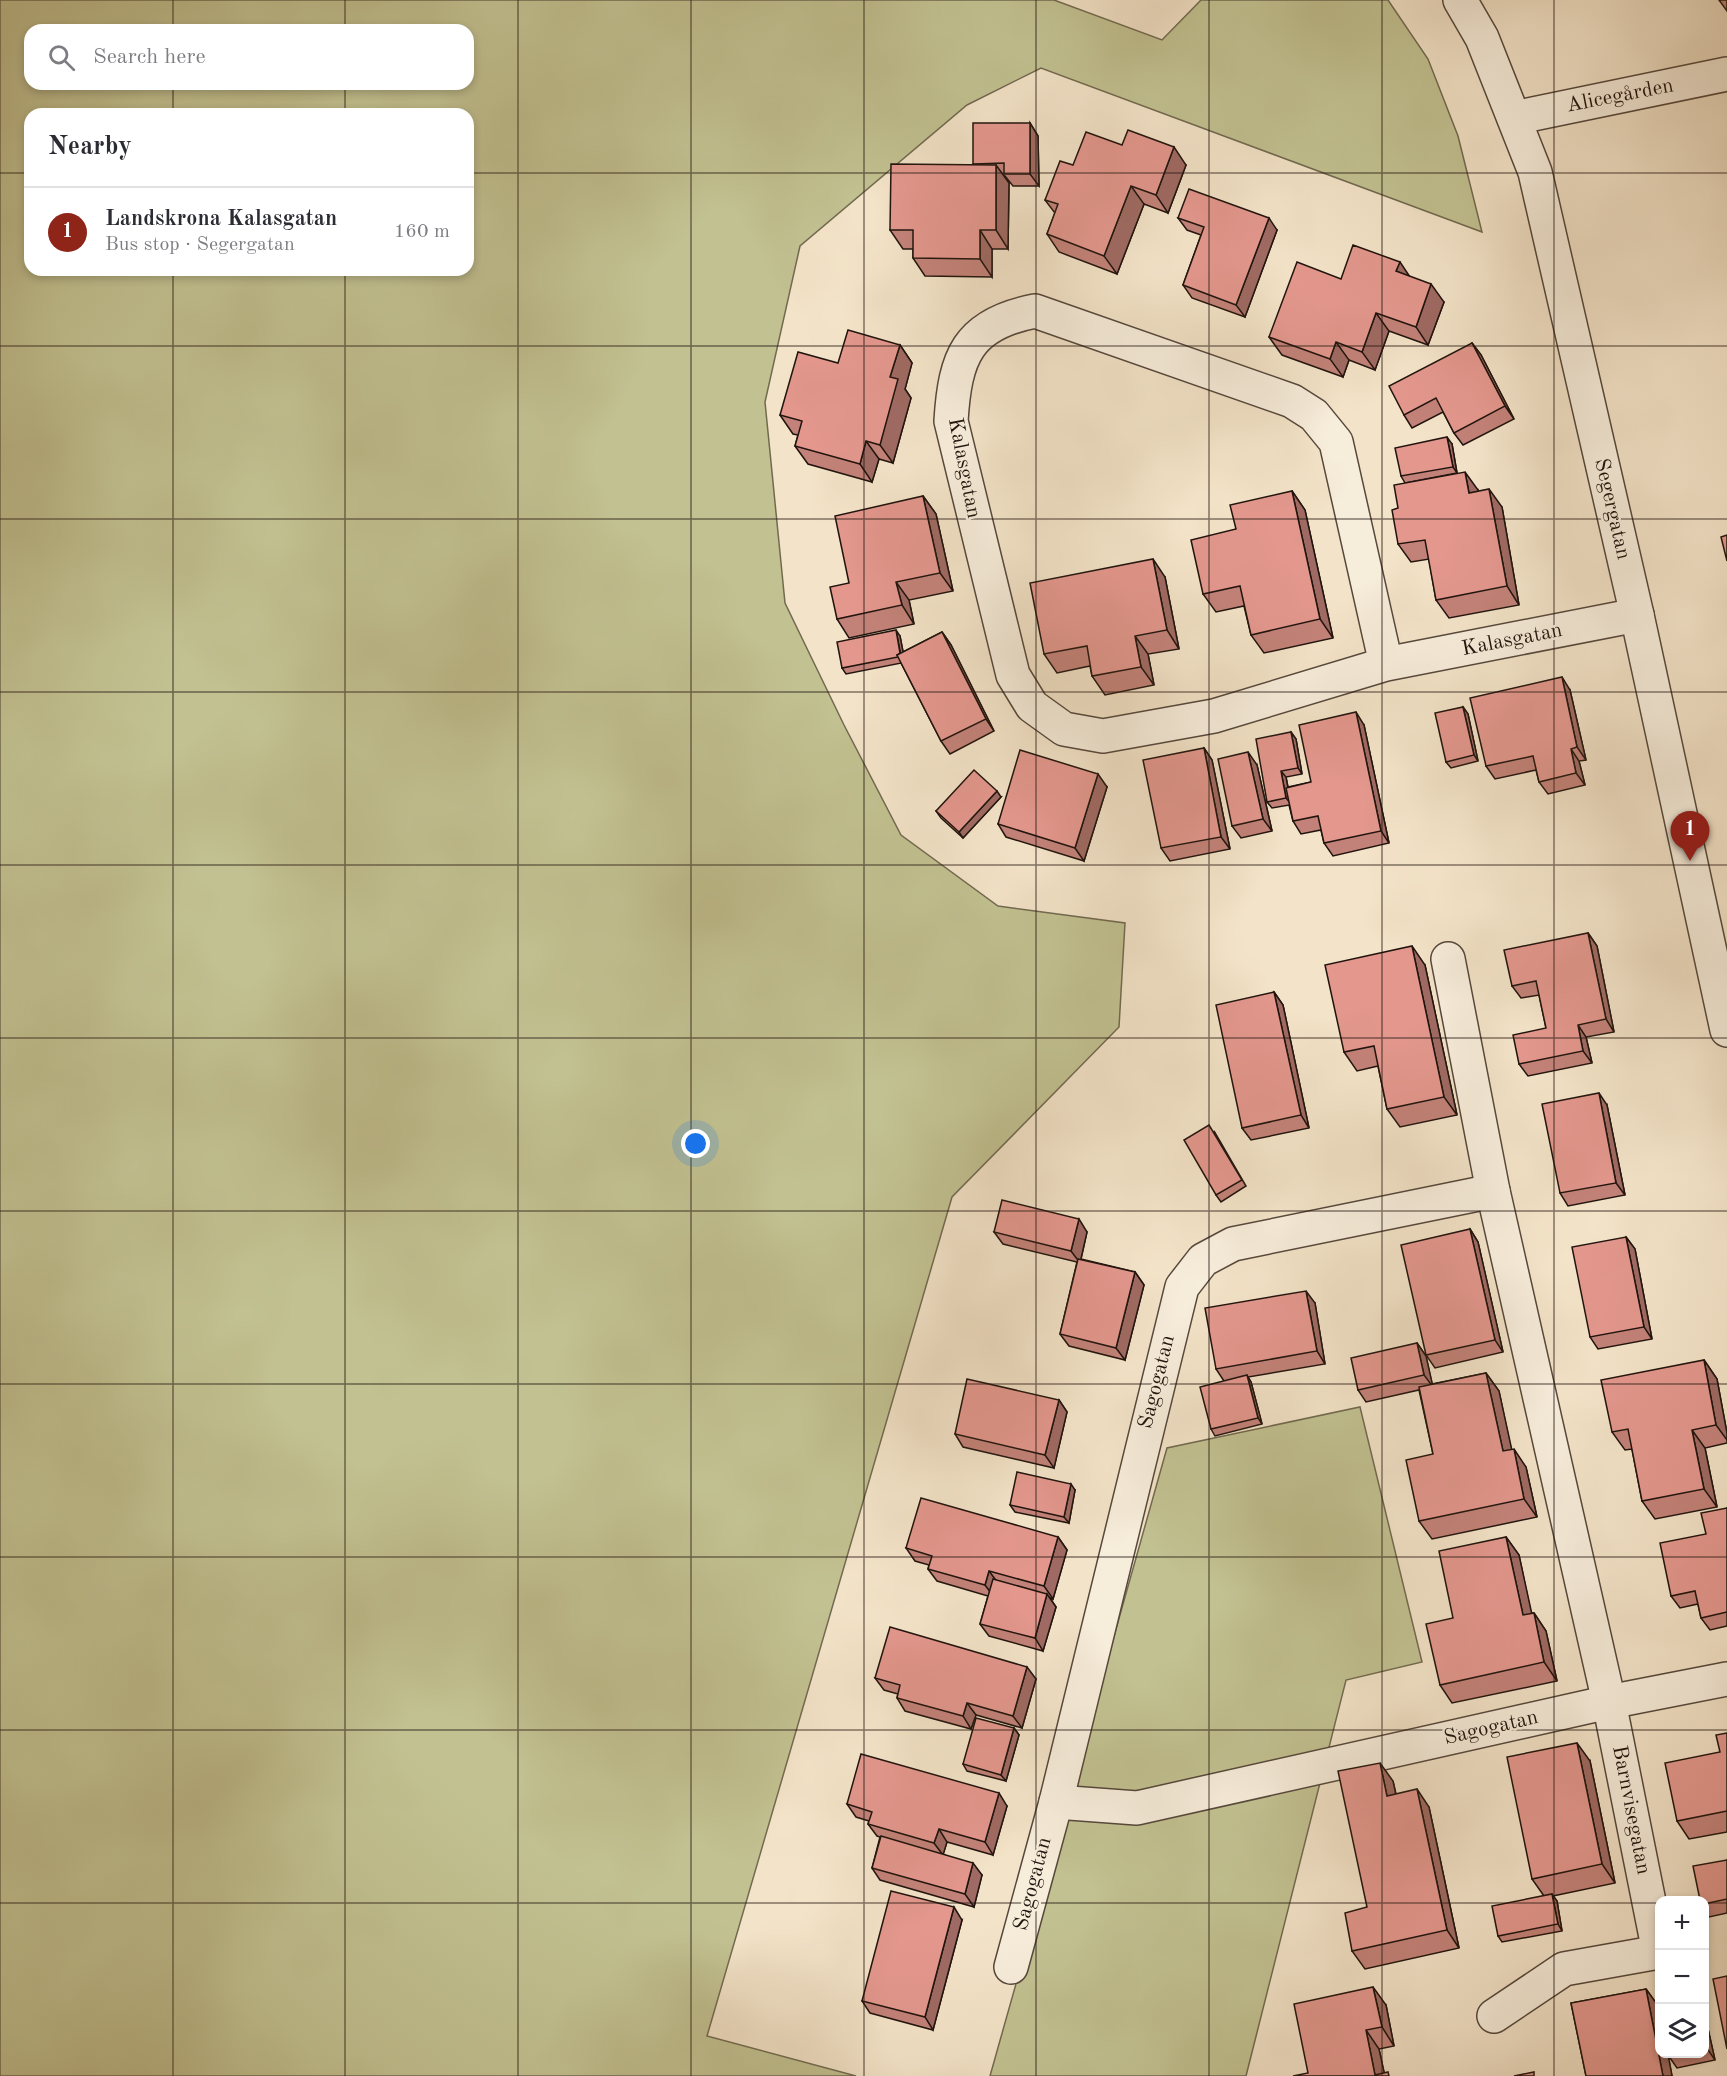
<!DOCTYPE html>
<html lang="en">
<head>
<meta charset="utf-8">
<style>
	:root { --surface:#fff; --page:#f7f7f7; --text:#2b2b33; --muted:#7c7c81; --line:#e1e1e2; --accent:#8f2418 }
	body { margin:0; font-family:"Old Standard TT",serif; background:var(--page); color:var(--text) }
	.controls { position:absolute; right:18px; bottom:18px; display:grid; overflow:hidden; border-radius:12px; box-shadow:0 3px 9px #0003 }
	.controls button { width:54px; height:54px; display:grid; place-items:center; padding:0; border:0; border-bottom:2px solid var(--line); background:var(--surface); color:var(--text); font:30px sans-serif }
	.you { position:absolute; left:696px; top:1144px; width:21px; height:21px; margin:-15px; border:4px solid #fff; border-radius:50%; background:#1a73e8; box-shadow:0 0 0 9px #1a73e833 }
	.badge { display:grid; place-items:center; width:39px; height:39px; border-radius:50%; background:var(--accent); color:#fff; font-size:20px; font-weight:700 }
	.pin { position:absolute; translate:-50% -50px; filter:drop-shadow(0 2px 3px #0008) }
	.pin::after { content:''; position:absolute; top:32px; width:21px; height:18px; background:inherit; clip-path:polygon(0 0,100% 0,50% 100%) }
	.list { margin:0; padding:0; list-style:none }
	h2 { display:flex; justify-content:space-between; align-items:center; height:78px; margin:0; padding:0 24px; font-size:26px }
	h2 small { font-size:20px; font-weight:400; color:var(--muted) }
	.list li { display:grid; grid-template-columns:39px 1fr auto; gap:18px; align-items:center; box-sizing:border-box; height:90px; padding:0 24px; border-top:2px solid var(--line) }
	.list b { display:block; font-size:22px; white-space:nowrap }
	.list p { margin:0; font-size:20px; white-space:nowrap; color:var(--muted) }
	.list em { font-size:20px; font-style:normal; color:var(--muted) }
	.icon { flex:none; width:33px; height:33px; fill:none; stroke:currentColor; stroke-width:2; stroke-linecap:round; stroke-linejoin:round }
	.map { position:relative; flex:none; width:1727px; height:2076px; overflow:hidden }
	.search { position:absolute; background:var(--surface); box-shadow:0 3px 9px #0003; left:24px; top:24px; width:450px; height:66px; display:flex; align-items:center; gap:15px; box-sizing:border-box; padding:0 21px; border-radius:18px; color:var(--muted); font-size:22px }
	.panel { position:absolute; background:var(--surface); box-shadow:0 3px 9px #0003; left:24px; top:108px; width:450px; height:168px; border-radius:18px }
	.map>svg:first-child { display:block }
	.green { fill:#c2c191; stroke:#726a50; stroke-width:1.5; fill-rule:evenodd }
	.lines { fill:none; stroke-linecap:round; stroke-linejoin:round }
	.minor-casing { stroke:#56483c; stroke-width:36 }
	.minor { stroke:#f7eddb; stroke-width:33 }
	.wall { fill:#c38279; stroke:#21140e; stroke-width:1.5 }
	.shaded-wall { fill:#9f6a63; stroke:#21140e; stroke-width:1.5 }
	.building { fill:#e3978d; stroke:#21140e; stroke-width:1.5 }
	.grid { fill:none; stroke:#21140e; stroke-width:1.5; stroke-opacity:0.55 }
	.labels { text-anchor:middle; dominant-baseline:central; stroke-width:5; stroke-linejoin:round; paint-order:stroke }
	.street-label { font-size:21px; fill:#21140e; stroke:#f7eddb }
</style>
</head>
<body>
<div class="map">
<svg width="1727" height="2076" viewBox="0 0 1727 2076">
	<rect width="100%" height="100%" fill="#f3e3c8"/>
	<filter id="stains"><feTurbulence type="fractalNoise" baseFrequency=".00333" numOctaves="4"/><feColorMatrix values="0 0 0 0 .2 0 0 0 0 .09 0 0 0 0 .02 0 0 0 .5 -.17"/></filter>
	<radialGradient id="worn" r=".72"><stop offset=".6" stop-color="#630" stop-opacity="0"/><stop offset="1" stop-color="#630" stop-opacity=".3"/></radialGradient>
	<g class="green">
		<path d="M0 0H1054L1162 40 1201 0H1388L1428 59 1458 136 1482 232 1041 68 967 105 800 246 765 402 785 603 844 725 901 835 998 906 1125 923 1119 1027 952 1197 707 2036 856 2076H0ZM30 30H468V84H30ZM30 114H468V270H30Z"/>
		<path d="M1360 1407 1422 1662 1346 1680 1246 2076H990L1167 1448Z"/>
	</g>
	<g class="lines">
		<defs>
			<g id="minor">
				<path d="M1460 0 1482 38 1535 172 1637 615 1727 1030"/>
				<path d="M1514 118 1727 74"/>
				<path d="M1386 664 1336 442 1314 415 1292 401 1035 311C967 324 955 357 951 421L1013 675 1032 706 1064 729 1103 736 1214 716 1386 664 1637 615"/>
				<path d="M1448 959 1493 1191 1609 1702 1659 1952 1564 1969 1494 2016"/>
				<path d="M1056 1802 1137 1808 1609 1702 1727 1679"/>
				<path d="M1011 1967 1056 1802 1182 1287 1203 1260 1233 1244 1493 1191"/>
			</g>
		</defs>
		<use href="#minor" class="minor-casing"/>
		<use href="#minor" class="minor"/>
	</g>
	<g class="wall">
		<path d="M1719 0H1727V11Z"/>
		<path d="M1030 123 1038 136 1039 186H1013L1005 176H1003L1009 183 1008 249H992V277L925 276 913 258V249H903L890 230 974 165 973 164Z"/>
		<path d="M1122 145 1186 165 1168 213 1144 204 1117 274 1059 252 1047 234 1055 213 1045 200 1073 165Z"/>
		<path d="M1178 218 1277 230 1245 317 1192 298 1183 285 1201 235 1187 230Z"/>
		<path d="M1341 279 1444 302 1428 345 1389 331 1375 370 1349 360 1343 377 1282 355 1269 337Z"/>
		<path d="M1472 343 1481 355 1514 419 1463 445 1454 433 1443 412 1412 428 1404 415Z"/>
		<path d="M900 345 912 363 905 389 911 398 893 463 879 459 872 482 808 464 795 446 798 435 793 434 780 415 838 363Z"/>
		<path d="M1452 444 1457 473 1405 483 1401 476Z"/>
		<path d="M1478 490V491L1502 507 1519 605 1449 618 1436 600 1429 559 1411 562 1398 544Z"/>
		<path d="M1292 491 1305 510 1333 638 1264 653 1251 635 1244 606 1216 612 1203 594 1236 529Z"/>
		<path d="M923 496 936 514 953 591 909 600 914 624 849 638 837 619Z"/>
		<path d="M1165 577 1179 649 1148 654 1154 685 1105 695 1092 676 1090 666 1057 673 1044 654Z"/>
		<path d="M942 632 951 645 994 731 950 754 941 741 901 663 846 674 842 668 900 636 903 652Z"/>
		<path d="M1570 690 1586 760 1579 761 1585 785 1548 794 1539 782 1536 770 1495 779 1486 766Z"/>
		<path d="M1463 707 1468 714 1478 761 1451 768 1446 762Z"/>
		<path d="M1364 725 1389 843 1333 856 1324 843 1321 830 1301 834 1293 821 1289 805 1272 808 1267 802 1291 732 1296 739 1302 774 1286 777 1288 787 1311 782Z"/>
		<path d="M1204 748 1212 760 1230 849 1170 861 1161 848Z"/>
		<path d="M1257 765 1272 831 1241 838 1232 826Z"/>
		<path d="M1107 787 1084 861 1006 837 998 824Z"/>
		<path d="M1001 797 963 838 941 818 936 811Z"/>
		<path d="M1588 933 1597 946 1614 1032 1586 1037 1592 1063 1528 1076 1519 1064 1546 1028 1539 995 1521 998 1512 986Z"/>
		<path d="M1425 965 1457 1115 1400 1127 1387 1109 1378 1066 1357 1071 1344 1052Z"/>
		<path d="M1274 992 1283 1005 1309 1128 1251 1140 1242 1128Z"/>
		<path d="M1607 1105 1625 1195 1568 1206 1560 1193Z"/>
		<path d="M1214 1131 1246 1186 1221 1202 1216 1195Z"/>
		<path d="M1470 1229 1478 1242 1503 1352 1435 1368 1426 1355Z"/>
		<path d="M994 1232H1087L1081 1259 1135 1272 1144 1285 1125 1360 1069 1346 1060 1334 1077 1262 1003 1244Z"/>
		<path d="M1626 1237 1635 1249 1652 1339 1598 1349 1590 1337Z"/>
		<path d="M1315 1303 1325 1364 1248 1377 1251 1382 1262 1424 1215 1436 1211 1429 1224 1381 1216 1369Z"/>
		<path d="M1417 1343 1426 1356 1432 1384 1486 1373 1499 1391 1511 1449 1526 1467 1537 1517 1432 1539 1419 1521 1433 1454 1419 1390 1366 1402 1358 1390Z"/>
		<path d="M1704 1360 1717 1379 1727 1433V1443L1705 1448 1717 1507 1655 1519 1642 1501 1632 1449 1625 1450 1612 1432Z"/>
		<path d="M1059 1400 1067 1412 1054 1468 963 1447 955 1434Z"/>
		<path d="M1075 1490 1069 1523 1015 1512 1010 1505Z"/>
		<path d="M1727 1508V1626L1710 1630 1701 1618 1698 1604 1680 1608 1671 1596 1706 1534Z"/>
		<path d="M1058 1537 1067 1550 1053 1599 1050 1598 1056 1607 1043 1651 989 1636 980 1624 988 1596 937 1581 928 1569 929 1565 915 1561 906 1548Z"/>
		<path d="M1506 1537 1519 1555 1531 1613H1534L1546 1631 1557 1681 1452 1703 1440 1685 1453 1618Z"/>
		<path d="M875 1678 1036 1679 1022 1728 976 1715 971 1729 905 1711 897 1698 898 1694 884 1690Z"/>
		<path d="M1014 1728 1019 1735 1006 1781 967 1771 963 1764Z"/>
		<path d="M1727 1733V1832L1689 1839 1677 1821 1720 1752Z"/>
		<path d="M1590 1761 1615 1883 1553 1896 1557 1901 1562 1931 1502 1942 1498 1936 1544 1896 1532 1879Z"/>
		<path d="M1393 1781 1396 1794 1429 1807 1459 1948 1365 1969 1352 1951 1367 1907Z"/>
		<path d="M847 1804 1007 1806 993 1855 947 1842 943 1854 982 1875 974 1907 880 1880 872 1868 880 1837 877 1836 868 1824 869 1821 856 1817Z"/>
		<path d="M1727 1860V1913L1709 1917 1704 1910V1900Z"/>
		<path d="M962 1920 933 2030 870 2013 862 2001Z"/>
		<path d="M1646 1989 1658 2006 1657 2000 1659 1999V2054H1704V2011L1715 2060 1677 2068 1668 2055 1672 2076H1586L1571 2003Z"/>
		<path d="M1386 2005 1394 2046 1379 2049 1384 2073H1308Z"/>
	</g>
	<g class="shaded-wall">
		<path d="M1030 123 1038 136 1039 186 1030 174Z"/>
		<path d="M1174 147 1186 165 1168 213 1156 195Z"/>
		<path d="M996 165 1009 183 1008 249 996 230Z"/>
		<path d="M1131 186 1144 204 1117 274 1104 256Z"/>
		<path d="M1269 218 1277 230 1245 317 1236 305Z"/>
		<path d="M980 230 992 249V277L980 259Z"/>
		<path d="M1400 262 1412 280 1396 271Z"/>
		<path d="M1431 284 1444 302 1428 345 1416 327Z"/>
		<path d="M1376 313 1389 331 1375 370 1362 352Z"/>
		<path d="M1336 342 1349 360 1343 377 1330 359Z"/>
		<path d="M1472 343 1481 355 1514 419 1505 406Z"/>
		<path d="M900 345 912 363 905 389 911 398 893 463 880 445 890 377Z"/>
		<path d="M1447 437 1452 444 1457 473 1453 467Z"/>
		<path d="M866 441 879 459 872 482 860 464Z"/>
		<path d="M1465 472 1478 490 1482 511 1469 493Z"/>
		<path d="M1489 489 1502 507 1519 605 1507 586Z"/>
		<path d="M1292 491 1305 510 1333 638 1320 619Z"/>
		<path d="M923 496 936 514 953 591 940 573Z"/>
		<path d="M1153 559 1165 577 1179 649 1167 630Z"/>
		<path d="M896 582 909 600 914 624 902 605Z"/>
		<path d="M896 630 900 636 905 662 901 656Z"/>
		<path d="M942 632 951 645 994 731 986 719Z"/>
		<path d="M1135 636 1148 654 1154 685 1141 667Z"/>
		<path d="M1562 677 1570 690 1586 760 1577 747Z"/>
		<path d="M1463 707 1468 714 1478 761 1474 755Z"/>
		<path d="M1356 712 1364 725 1389 843 1381 831Z"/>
		<path d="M1291 732 1296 739 1302 774 1298 768Z"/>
		<path d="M1204 748 1212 760 1230 849 1221 837Z"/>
		<path d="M1571 749 1579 761 1585 785 1576 773Z"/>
		<path d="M1248 752 1257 765 1272 831 1263 819Z"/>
		<path d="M1281 771 1286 777 1291 804 1286 798Z"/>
		<path d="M1098 774 1107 787 1084 861 1075 848Z"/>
		<path d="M997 791 1001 797 963 838 959 832Z"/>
		<path d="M1588 933 1597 946 1614 1032 1606 1019Z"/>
		<path d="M1412 946 1425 965 1457 1115 1444 1097Z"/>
		<path d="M1274 992 1283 1005 1309 1128 1301 1115Z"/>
		<path d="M1578 1025 1586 1037 1592 1063 1583 1051Z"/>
		<path d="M1599 1093 1607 1105 1625 1195 1616 1183Z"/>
		<path d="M1079 1219 1087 1232 1080 1263 1071 1251Z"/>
		<path d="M1470 1229 1478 1242 1503 1352 1495 1340Z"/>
		<path d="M1626 1237 1635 1249 1652 1339 1644 1327Z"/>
		<path d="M1135 1272 1144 1285 1125 1360 1116 1348Z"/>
		<path d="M1306 1291 1315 1303 1325 1364 1317 1351Z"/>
		<path d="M1417 1343 1426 1356 1433 1387 1424 1375Z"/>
		<path d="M1704 1360 1717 1379 1727 1433V1440L1716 1425Z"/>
		<path d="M1486 1373 1499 1391 1516 1469 1503 1451Z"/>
		<path d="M1247 1375 1251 1382 1262 1424 1258 1418Z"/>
		<path d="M1059 1400 1067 1412 1054 1468 1045 1455Z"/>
		<path d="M1692 1430 1705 1448 1717 1507 1704 1489Z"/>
		<path d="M1514 1449 1526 1467 1537 1517 1524 1499Z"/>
		<path d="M1071 1484 1075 1490 1069 1523 1064 1517Z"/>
		<path d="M1058 1537 1067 1550 1053 1599 1044 1586Z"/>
		<path d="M1506 1537 1519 1555 1536 1633 1523 1615Z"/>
		<path d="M989 1571 998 1583 994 1597 985 1585Z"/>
		<path d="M1047 1594 1056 1607 1043 1651 1035 1638Z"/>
		<path d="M1534 1613 1546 1631 1557 1681 1544 1662Z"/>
		<path d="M1027 1667 1036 1679 1022 1728 1013 1716Z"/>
		<path d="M967 1703 976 1715 971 1729 963 1716Z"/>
		<path d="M1014 1728 1019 1735 1006 1781 1001 1775Z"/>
		<path d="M1577 1743 1590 1761 1615 1883 1602 1864Z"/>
		<path d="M1380 1763 1393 1781 1400 1814 1387 1796Z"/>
		<path d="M1417 1789 1429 1807 1459 1948 1447 1930Z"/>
		<path d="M999 1793 1007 1806 993 1855 985 1842Z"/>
		<path d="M939 1829 947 1842 943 1855 934 1843Z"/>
		<path d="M973 1863 982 1875 974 1907 965 1894Z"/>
		<path d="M1552 1894 1557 1901 1562 1931 1558 1924Z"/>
		<path d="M954 1907 962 1920 933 2030 925 2017Z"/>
		<path d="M1373 1987 1386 2005 1394 2046 1382 2027Z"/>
		<path d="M1646 1989 1659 2007V2054H1668L1672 2076H1663Z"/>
		<path d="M1704 2011 1715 2060 1706 2047 1704 2039Z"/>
		<path d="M1366 2030 1379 2049 1385 2076 1375 2075Z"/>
	</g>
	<g class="building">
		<path d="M973 123H1030V174H1004V163L973 164Z"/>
		<path d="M1128 130 1174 147 1156 195 1131 186 1104 256 1047 234 1058 204 1045 200 1060 161 1073 165 1086 132 1122 145Z"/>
		<path d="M891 164 996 165V230H980V259L913 258V230H890Z"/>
		<path d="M1189 189 1269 218 1236 305 1183 285 1204 227 1178 218Z"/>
		<path d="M1353 245 1400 262 1396 271 1431 284 1416 327 1376 313 1362 352 1336 342 1330 359 1269 337 1297 262 1341 279Z"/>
		<path d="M848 330 900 345 890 377 898 379 880 445 866 441 860 464 795 446 802 421 780 415 798 352 838 363Z"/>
		<path d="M1472 343 1505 406 1454 433 1436 398 1404 415 1389 386Z"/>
		<path d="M1447 437 1453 467 1401 476 1395 448Z"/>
		<path d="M1465 472 1469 493 1489 489 1507 586 1436 600 1425 540 1398 544 1392 510 1398 508 1394 485Z"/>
		<path d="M1292 491 1320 619 1251 635 1240 586 1203 594 1191 540 1236 529 1230 505Z"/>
		<path d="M923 496 940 573 896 582 902 605 837 619 830 587 849 583 835 516Z"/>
		<path d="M1727 535V561L1721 537Z"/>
		<path d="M1153 559 1167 630 1135 636 1141 667 1092 676 1087 646 1044 654 1030 583Z"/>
		<path d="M896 630 900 653 897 655 898 657 842 668 837 642Z"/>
		<path d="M942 632 986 719 941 741 897 655Z"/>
		<path d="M1562 677 1577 747 1571 749 1576 773 1539 782 1533 756 1486 766 1470 698Z"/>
		<path d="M1463 707 1474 755 1446 762 1435 713Z"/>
		<path d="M1356 712 1381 831 1324 843 1318 816 1293 821 1286 788 1311 782 1299 725Z"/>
		<path d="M1291 732 1298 768 1281 771 1286 798 1267 802 1256 739Z"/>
		<path d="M1204 748 1221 837 1161 848 1143 760Z"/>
		<path d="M1020 750 1098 774 1075 848 998 824Z"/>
		<path d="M1248 752 1263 819 1232 826 1218 759Z"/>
		<path d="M974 770 997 791 959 832 936 811Z"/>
		<path d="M1588 933 1606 1019 1578 1025 1583 1051 1519 1064 1513 1035 1546 1028 1536 981 1512 986 1504 950Z"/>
		<path d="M1412 946 1444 1097 1387 1109 1374 1046 1344 1052 1325 965Z"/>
		<path d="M1274 992 1301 1115 1242 1128 1216 1005Z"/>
		<path d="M1599 1093 1616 1183 1560 1193 1542 1104Z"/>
		<path d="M1209 1125 1242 1180 1216 1195 1184 1140Z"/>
		<path d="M1002 1200 1079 1219 1071 1251 994 1232Z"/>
		<path d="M1470 1229 1495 1340 1426 1355 1401 1245Z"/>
		<path d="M1626 1237 1644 1327 1590 1337 1572 1247Z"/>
		<path d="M1078 1259 1135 1272 1116 1348 1060 1334Z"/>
		<path d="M1306 1291 1317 1351 1216 1369 1205 1308Z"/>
		<path d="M1417 1343 1424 1375 1358 1390 1351 1358Z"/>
		<path d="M1704 1360 1716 1425 1692 1430 1704 1489 1642 1501 1628 1429 1612 1432 1601 1380Z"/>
		<path d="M1486 1373 1503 1451 1514 1449 1524 1499 1419 1521 1406 1460 1433 1454 1419 1387Z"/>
		<path d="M1247 1375 1258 1418 1211 1429 1200 1387Z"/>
		<path d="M967 1379 1059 1400 1045 1455 955 1434Z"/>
		<path d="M1017 1472 1071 1484 1064 1517 1010 1505Z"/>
		<path d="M921 1498 1058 1537 1044 1586 989 1571 985 1585 928 1569 932 1556 906 1548Z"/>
		<path d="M1727 1508V1612L1701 1618 1695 1591 1671 1596 1660 1543 1706 1534 1701 1513Z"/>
		<path d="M1506 1537 1523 1615 1534 1613 1544 1662 1440 1685 1426 1624 1453 1618 1439 1551Z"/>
		<path d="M993 1579 1047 1594 1035 1638 980 1624Z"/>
		<path d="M890 1627 1027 1667 1013 1716 967 1703 963 1716 897 1698 900 1685 875 1678Z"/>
		<path d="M976 1718 1014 1728 1001 1775 963 1764Z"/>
		<path d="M1727 1733V1811L1677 1821 1665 1763 1720 1752 1716 1735Z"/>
		<path d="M1577 1743 1602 1864 1532 1879 1507 1757Z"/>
		<path d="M861 1754 999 1793 985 1842 939 1829 934 1843 868 1824 872 1812 847 1804Z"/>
		<path d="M1380 1763 1387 1796 1417 1789 1447 1930 1352 1951 1345 1913 1367 1907 1338 1771Z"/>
		<path d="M881 1836 973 1863 965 1894 872 1868Z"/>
		<path d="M1727 1860V1899L1704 1904V1900H1700L1693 1866Z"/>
		<path d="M891 1891 954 1907 925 2017 862 2001Z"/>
		<path d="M1552 1894 1558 1924 1498 1936 1492 1906Z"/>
		<path d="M1727 1976V2049L1713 1979Z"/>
		<path d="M1373 1987 1382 2027 1366 2030 1375 2075 1388 2072 1389 2076H1293L1308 2073 1294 2004Z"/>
		<path d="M1646 1989 1663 2076H1586L1571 2003Z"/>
		<path d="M1659 1999V2014L1657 2000Z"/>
		<path d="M1534 2072V2076H1514Z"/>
	</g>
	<path class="grid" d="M173 0V30M345 0V30M518 0V2076M691 0V2076M864 0V2076M1036 0V2076M1209 0V2076M1382 0V2076M1554 0V2076M173 84V114M345 84V114M0 173H30M468 173H1727M173 270V2076M345 270V2076M0 346H1727M0 519H1727M0 692H1727M0 865H1727M0 1038H1727M0 1211H1727M0 1384H1727M0 1557H1727M0 1730H1727M0 1903H1660M1704 1903H1727"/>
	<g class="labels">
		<g class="street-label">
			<text transform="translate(1620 96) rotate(-11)">Alicegården</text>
			<text transform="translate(964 468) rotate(79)">Kalasgatan</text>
			<text transform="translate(1612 509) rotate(77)">Segergatan</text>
			<text transform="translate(1512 640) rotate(-11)">Kalasgatan</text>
			<text transform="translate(1157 1382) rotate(-76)">Sagogatan</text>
			<text transform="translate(1491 1728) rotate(-13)">Sagogatan</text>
			<text transform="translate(1631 1810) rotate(79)">Barnvisegatan</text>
			<text transform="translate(1033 1884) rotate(-75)">Sagogatan</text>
		</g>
	</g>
	<rect width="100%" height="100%" filter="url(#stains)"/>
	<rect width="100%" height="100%" fill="url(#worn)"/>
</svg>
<div class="controls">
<button>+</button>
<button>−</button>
<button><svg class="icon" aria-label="layers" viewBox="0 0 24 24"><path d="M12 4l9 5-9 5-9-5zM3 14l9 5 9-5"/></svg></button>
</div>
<div class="you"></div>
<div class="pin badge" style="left:1690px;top:861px">1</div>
<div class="search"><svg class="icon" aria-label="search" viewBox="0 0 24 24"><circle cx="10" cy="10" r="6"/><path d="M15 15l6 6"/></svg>Search here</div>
<section class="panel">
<h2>Nearby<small></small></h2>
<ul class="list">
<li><span class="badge">1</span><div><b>Landskrona Kalasgatan</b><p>Bus stop · Segergatan</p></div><em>160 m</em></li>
</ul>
</section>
</div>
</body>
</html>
